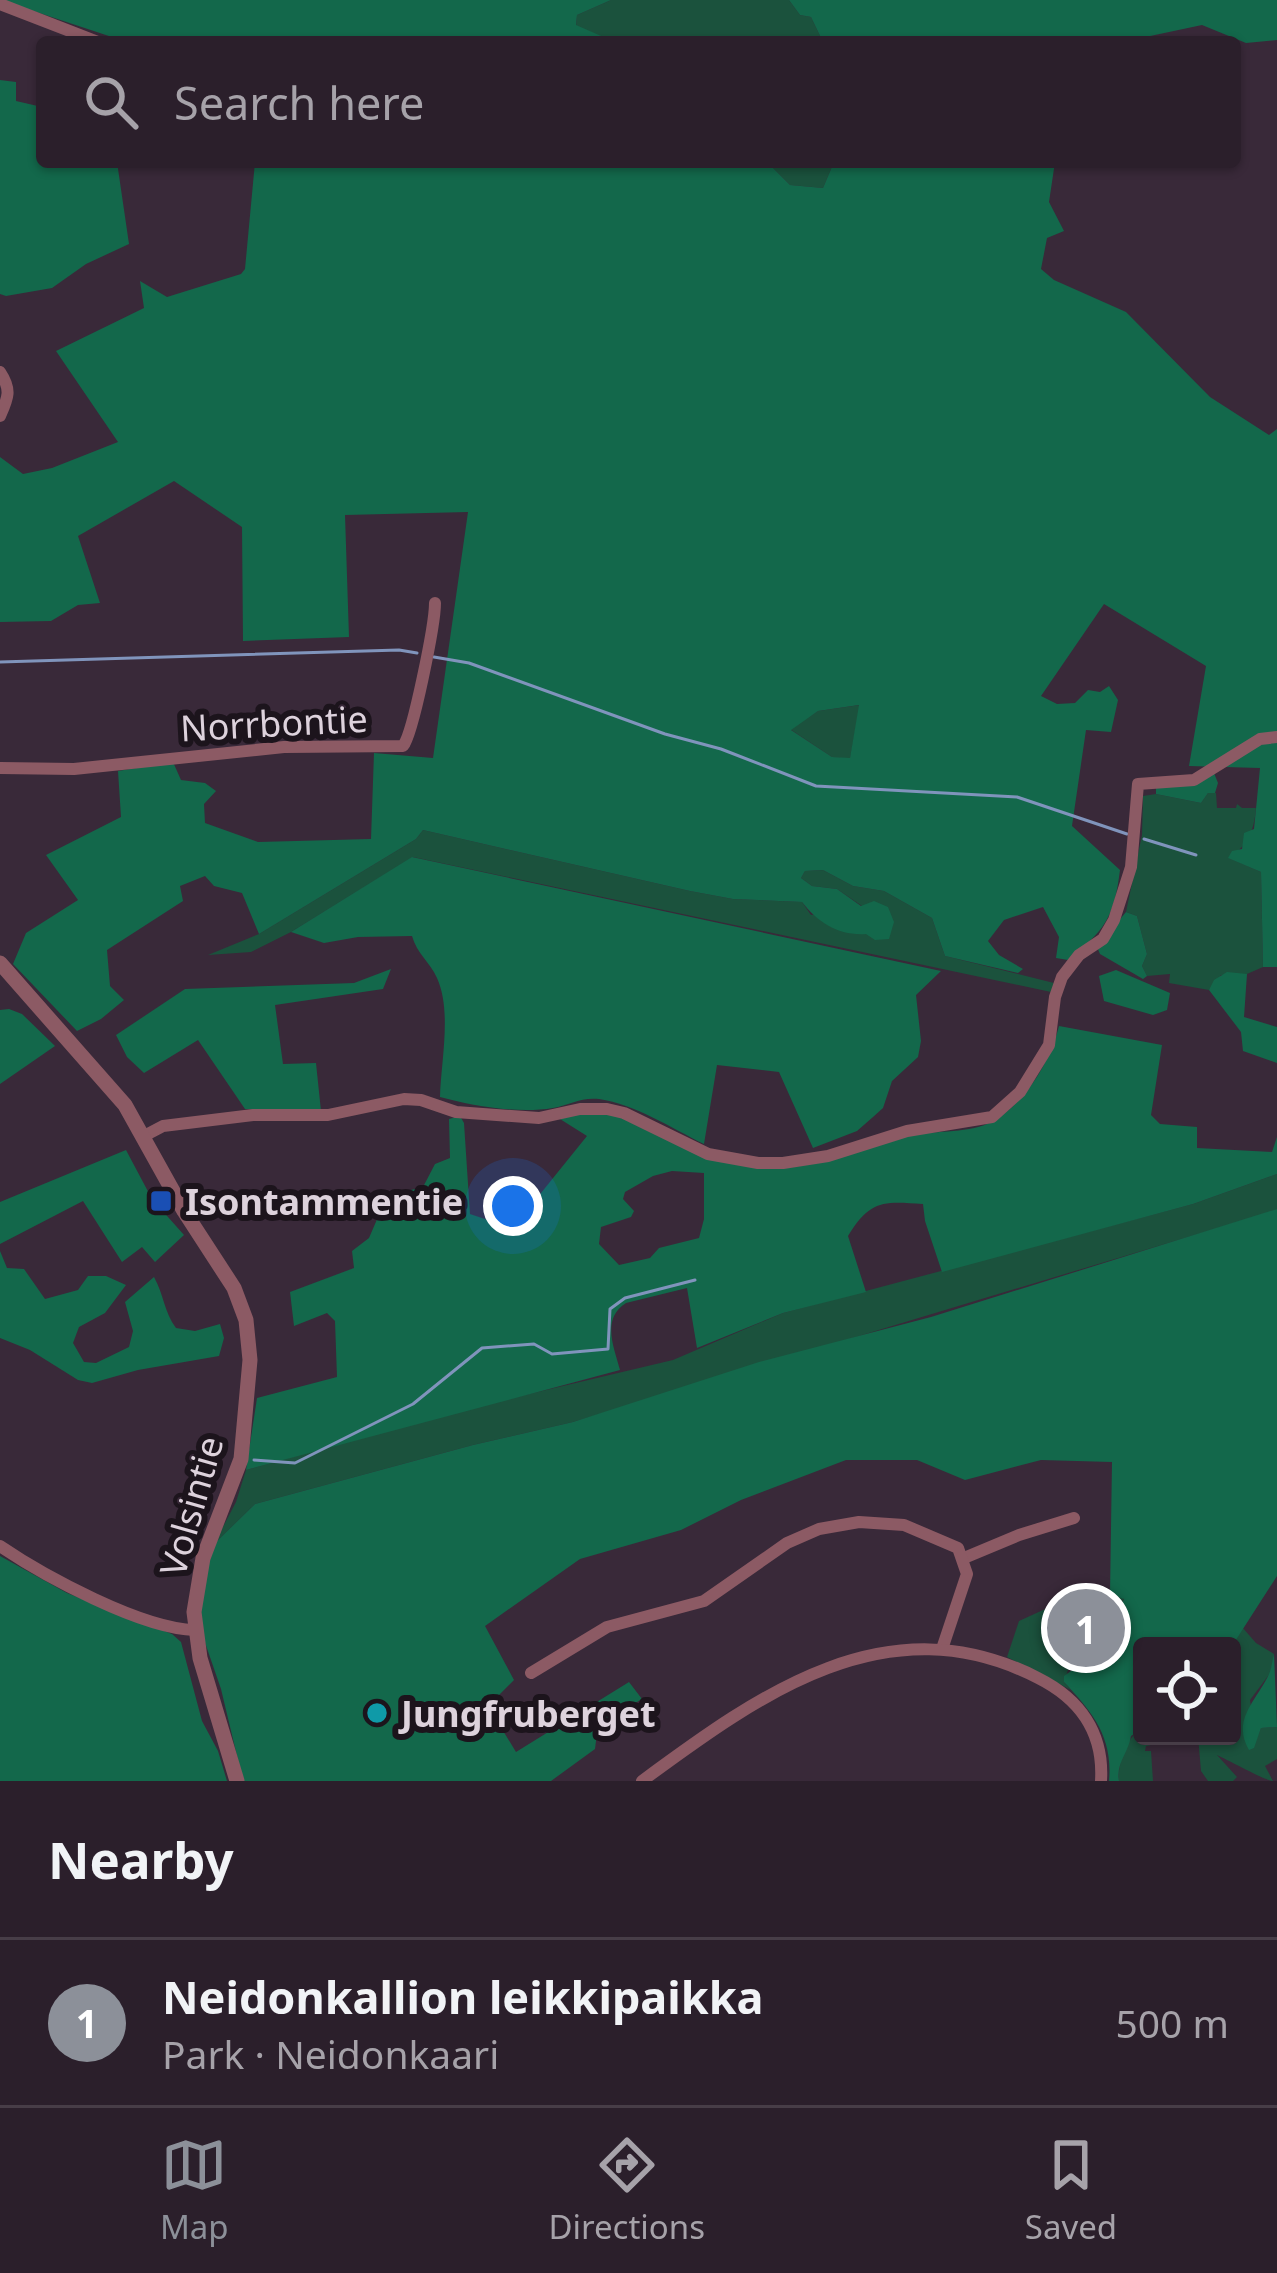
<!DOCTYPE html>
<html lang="en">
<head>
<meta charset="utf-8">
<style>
	:root { --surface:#2b1f2b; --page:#332733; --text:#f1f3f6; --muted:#a6a2a9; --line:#473d47; --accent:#8c9099 }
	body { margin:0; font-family:"Noto Sans",sans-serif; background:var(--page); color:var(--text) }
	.controls { position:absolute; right:36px; bottom:36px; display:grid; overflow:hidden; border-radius:12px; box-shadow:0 3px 9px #0004 }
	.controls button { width:108px; height:108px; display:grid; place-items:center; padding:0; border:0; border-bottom:3px solid var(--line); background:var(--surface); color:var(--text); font:60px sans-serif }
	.you { position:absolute; left:513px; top:1206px; width:42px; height:42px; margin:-30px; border:9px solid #fff; border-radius:50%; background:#1a73e8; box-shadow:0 0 0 18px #1a73e833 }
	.badge { display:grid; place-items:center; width:78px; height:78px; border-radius:50%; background:var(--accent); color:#fff; font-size:39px; font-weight:700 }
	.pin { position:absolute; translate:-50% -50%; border:6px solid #fff; box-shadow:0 3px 12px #0006 }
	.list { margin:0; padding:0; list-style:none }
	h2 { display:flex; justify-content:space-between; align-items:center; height:156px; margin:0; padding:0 48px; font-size:51px }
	h2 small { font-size:39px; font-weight:400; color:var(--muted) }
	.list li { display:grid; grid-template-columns:78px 1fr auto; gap:36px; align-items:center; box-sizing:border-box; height:168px; padding:0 48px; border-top:3px solid var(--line) }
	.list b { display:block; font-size:45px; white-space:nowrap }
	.list p { margin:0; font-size:39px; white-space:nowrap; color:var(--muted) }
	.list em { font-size:39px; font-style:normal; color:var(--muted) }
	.icon { flex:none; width:66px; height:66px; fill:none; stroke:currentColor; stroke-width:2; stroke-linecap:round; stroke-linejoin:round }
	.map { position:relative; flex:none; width:1277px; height:1781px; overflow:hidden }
	.search { position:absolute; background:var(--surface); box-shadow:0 3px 9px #0004; left:36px; right:36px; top:36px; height:132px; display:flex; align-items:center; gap:30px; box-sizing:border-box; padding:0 42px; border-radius:12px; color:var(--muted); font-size:45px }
	.sheet { height:324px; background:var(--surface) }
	nav { display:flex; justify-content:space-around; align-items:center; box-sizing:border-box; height:168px; border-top:3px solid var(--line); background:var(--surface); font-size:33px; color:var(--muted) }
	nav a { display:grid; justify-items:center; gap:6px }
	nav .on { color:var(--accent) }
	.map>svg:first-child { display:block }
	.green { fill:#1b523d }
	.forest { fill:#13684b; fill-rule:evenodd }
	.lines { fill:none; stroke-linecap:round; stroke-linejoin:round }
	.stream { stroke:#8094bc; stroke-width:3 }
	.minor { stroke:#8c5a64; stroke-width:12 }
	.tertiary { stroke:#8c5a64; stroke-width:15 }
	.transit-dot { fill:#1a4fb4; stroke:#1c141c; stroke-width:4.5 }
	.culture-dot { fill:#0f9aa8; stroke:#1c141c; stroke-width:4.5 }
	.labels { text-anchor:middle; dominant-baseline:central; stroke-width:12; stroke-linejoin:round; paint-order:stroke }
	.street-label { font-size:36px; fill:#ddd2dc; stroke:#1c141c }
	.poi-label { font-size:36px; font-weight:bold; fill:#ddd2dc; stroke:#1c141c; text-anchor:start }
</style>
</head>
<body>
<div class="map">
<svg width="1277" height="1781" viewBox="0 0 1277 1781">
	<rect width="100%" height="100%" fill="#392939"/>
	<g class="green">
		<path d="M611 0H789L800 15 811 17 823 42H615L576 26 577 15Z"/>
		<path d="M767 162H834L823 188 790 185Z"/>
		<path d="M860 705 850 759 832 757 790 729 818 711Z"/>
		<path d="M1208 793H1216L1217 808H1236L1237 804 1242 808H1256C1254 831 1248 845 1229 858L1261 872 1263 967 1247 974 1221 975 1209 990 1169 983 1170 974 1147 976 1142 966 1147 954 1137 916 1126 912 1142 835 1143 796 1156 794 1201 803Z"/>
		<path d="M423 830 690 891 733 899 802 902 811 915 862 906 837 889 812 886 801 878 805 871 823 870 853 886 884 891 932 918 945 956 1054 983 1051 992 413 857 291 932 251 952 208 955 259 934 416 839Z"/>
		<path d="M1277 1174V1209L1271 1212 573 1422 473 1445 255 1504 214 1544 236 1502 246 1470 453 1412 673 1360 783 1313 1193 1204Z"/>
		<path d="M1110 1594 1124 1598 1095 1661 1068 1670 1064 1682 1071 1690 1007 1657 1019 1621 1076 1595Z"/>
		<path d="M1242 1627 1256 1643 1274 1654 1271 1672 1250 1700 1256 1740 1261 1728 1277 1727V1759L1265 1766 1273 1781C1266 1781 1228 1760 1217 1755L1237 1777 1233 1781H1208L1201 1771 1198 1736H1232V1646Z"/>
		<path d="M1142 1729V1736H1150L1151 1745 1146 1746 1145 1751H1151L1153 1781H1119C1117 1765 1128 1734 1142 1729Z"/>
	</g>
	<g class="forest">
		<path d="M0 0H611L577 15 576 25 615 42H127Z"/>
		<path d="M789 0H1277V40L1246 43 1202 25 1122 42H823L811 17 800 15Z"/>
		<path d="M0 80 16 82V101L42 107V162H117L129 244 86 264 52 288 6 296 0 294Z"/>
		<path d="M255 162H767L790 185 823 188 834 162H1055L1049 202 1064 231 1047 238 1041 269 1054 280 1126 312 1210 397 1269 435 1277 429V967H1263L1261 872 1228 858 1232 851 1242 849 1244 833 1254 829 1260 768 1189 766 1206 666 1104 604 1041 696 1057 704 1075 703 1088 690 1100 692 1109 686 1118 700 1111 732 1086 730 1072 826 1120 870C1114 918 1105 930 1068 960L1056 958 1059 937 1043 907 1004 920 988 941 999 955 1023 969 1018 973 945 956 932 918 884 891 853 886 823 870 805 871 801 878 812 886 837 889 861 906 874 901 888 907 894 922 889 939 875 940 866 934C840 936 818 923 802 902L733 899 690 891 423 830 416 839 259 934 242 893 214 886 205 876 180 886 183 901 107 950 110 986 124 1000 101 1019 77 1031 13 964 26 933 78 900 46 855 121 817 118 771 173 762 181 780 205 783 216 791 204 804 205 823 258 842 371 839 374 753 433 758 468 512 345 515 349 637 243 641 242 527 174 481 78 536 100 603 78 605 51 621 0 622V457L23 474 52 468 118 442 56 351 144 308 140 281 167 297 241 274 245 269ZM859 705 850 758 832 757 791 730 818 711Z"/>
		<path d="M1214 773 1218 783 1215 793H1208L1201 803 1156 794V787Z"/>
		<path d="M412 857 941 971 916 995 921 1041 918 1057 892 1081 883 1108 873 1117 857 1131 813 1148 779 1072 717 1065 704 1144C671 1128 635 1104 599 1099 581 1097 569 1105 553 1108 518 1114 473 1106 440 1097 441 1061 452 1011 437 978 430 962 417 954 412 936L358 937 324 943 291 932Z"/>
		<path d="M1126 912 1137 916 1147 954 1142 966 1147 976 1143 979 1100 954 1097 947Z"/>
		<path d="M391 969 383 989 275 1005 283 1064 316 1063 321 1111 245 1109 198 1040 144 1073 127 1057 116 1035 185 989 354 983Z"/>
		<path d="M1116 970 1170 993 1167 1010 1153 1015 1104 1001 1099 976Z"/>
		<path d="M1227 972 1247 974 1244 1017 1277 1027V1063L1243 1051 1241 1032 1209 990 1214 980Z"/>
		<path d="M9 1009 22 1014 55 1046 0 1084V1010Z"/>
		<path d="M1059 1026 1162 1045 1151 1115 1160 1124 1197 1127V1148L1272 1152 1277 1137V1174L1193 1204 942 1272 925 1221 923 1204C883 1201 870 1200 848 1236L866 1292 783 1313 697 1348 687 1288 626 1303C601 1319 614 1347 620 1370L246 1470 257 1398 337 1377 335 1321 327 1313 294 1326 290 1292 354 1268 352 1251 369 1238 387 1196 423 1187 435 1164 450 1158 449 1119 460 1116 464 1123 470 1214 497 1223 524 1214 587 1136 560 1119C628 1094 695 1159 761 1167 815 1174 860 1143 912 1135 937 1130 970 1134 993 1121 1026 1102 1050 1062 1059 1026ZM672 1171 704 1173V1219L699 1238 659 1248 650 1258 619 1265 599 1244 601 1227 631 1217 634 1211 623 1199 625 1192 653 1176Z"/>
		<path d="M126 1150 152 1199 184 1235 155 1262 142 1247 122 1262 83 1201 0 1244V1202Z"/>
		<path d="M1277 1209V1576L1232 1646H1142V1729L1131 1736C1128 1754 1116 1762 1119 1781H1109C1113 1736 1092 1712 1064 1682V1676L1082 1663 1095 1661 1124 1599 1110 1594 1112 1462 1041 1460 965 1480 917 1460H846L741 1500 681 1530 580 1559 485 1626 514 1680 488 1706 516 1752 629 1682 642 1699 598 1725 595 1749 551 1781H243L221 1689 201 1631 199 1601 214 1544 255 1504 473 1445 573 1422 759 1362 931 1317Z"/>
		<path d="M0 1251 7 1268 24 1269 45 1299 78 1290 88 1276H106L126 1285 105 1313 79 1327 73 1343 84 1362 96 1363 129 1347 133 1331 125 1302 154 1277C164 1295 164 1312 176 1328L195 1331 220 1324 224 1338 219 1356 138 1370 92 1383 78 1380 30 1350 0 1338Z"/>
		<path d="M0 1556 67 1593 172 1634 181 1642 202 1721 218 1751 227 1781H0Z"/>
		<path d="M1274 1654 1277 1727 1261 1728 1254 1748 1249 1750C1231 1720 1257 1700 1269 1674 1272 1668 1272 1660 1274 1654Z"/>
	</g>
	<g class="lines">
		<g class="stream">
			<path d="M434 657 469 663 665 734 721 749 816 786 1017 797 1127 834"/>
			<path d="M0 662 399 650 417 653"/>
			<path d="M1144 839 1196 855"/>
			<path d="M254 1460 295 1463 413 1404 482 1348 534 1344 552 1354 608 1349 610 1309 625 1298 695 1280"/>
		</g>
		<g class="minor">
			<path d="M0 4 98 42"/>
			<path d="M0 372C12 390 8 398 0 416"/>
			<path d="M0 768 74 769 284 747 403 746C413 734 435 624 435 603"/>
			<path d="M144 1136 163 1126 253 1115H328L404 1099 421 1100 456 1112 539 1118 580 1109H607L624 1113 708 1154 758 1163H783L828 1156 907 1131 992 1117 1020 1092 1049 1045 1055 997 1062 977 1079 955 1103 939 1114 920 1131 867 1138 784 1194 780 1260 739 1277 737"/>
			<path d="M0 1546C44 1576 142 1629 195 1630"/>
			<path d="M964 1558 1019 1535 1074 1518"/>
			<path d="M531 1673 607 1627 704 1601 787 1543 819 1529 859 1522 904 1525 958 1548 967 1574 942 1649"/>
			<path d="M642 1781C760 1694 888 1601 1038 1678 1080 1699 1104 1733 1101 1781"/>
		</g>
		<path class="tertiary" d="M0 963 125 1105 184 1211 234 1288 246 1320 250 1360 241 1459 203 1558 194 1612 200 1658 237 1781"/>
	</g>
	<rect class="transit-dot" x="149" y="1189" width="24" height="24" rx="6"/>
	<circle class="culture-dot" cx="377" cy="1713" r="12"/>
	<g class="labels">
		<g class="street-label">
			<text transform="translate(274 723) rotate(-3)">Norrbontie</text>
			<text transform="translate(191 1506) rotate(-74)">Volsintie</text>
		</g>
		<g class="poi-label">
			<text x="185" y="1201">Isontammentie</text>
			<text x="401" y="1713">Jungfruberget</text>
		</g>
	</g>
</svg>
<div class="controls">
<button><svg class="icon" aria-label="locate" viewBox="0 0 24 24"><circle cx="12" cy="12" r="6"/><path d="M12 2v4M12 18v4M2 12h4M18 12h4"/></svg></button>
</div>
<div class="you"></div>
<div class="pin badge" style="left:1086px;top:1628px">1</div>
<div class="search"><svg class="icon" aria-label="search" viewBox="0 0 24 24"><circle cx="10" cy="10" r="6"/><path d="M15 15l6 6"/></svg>Search here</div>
</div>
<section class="sheet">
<h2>Nearby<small></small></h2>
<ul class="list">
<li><span class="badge">1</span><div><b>Neidonkallion leikkipaikka</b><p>Park · Neidonkaari</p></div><em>500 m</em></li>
</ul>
</section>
<nav>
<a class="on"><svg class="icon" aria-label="map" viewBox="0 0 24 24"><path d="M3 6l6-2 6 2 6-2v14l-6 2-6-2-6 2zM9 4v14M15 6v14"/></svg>Map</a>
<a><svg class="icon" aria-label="directions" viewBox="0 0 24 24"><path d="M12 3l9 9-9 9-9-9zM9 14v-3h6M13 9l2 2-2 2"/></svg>Directions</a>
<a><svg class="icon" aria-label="saved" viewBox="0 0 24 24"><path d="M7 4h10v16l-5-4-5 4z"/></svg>Saved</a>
</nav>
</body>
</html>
